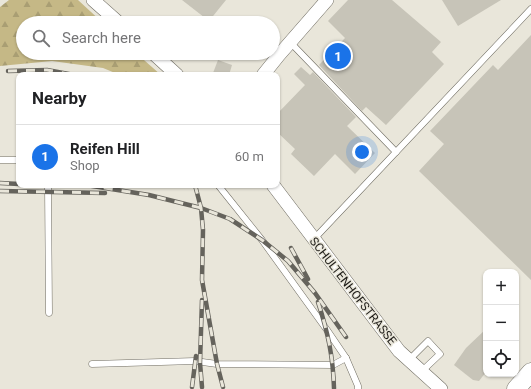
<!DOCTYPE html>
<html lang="en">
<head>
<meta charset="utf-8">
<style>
	:root { --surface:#fff; --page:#f6f6f6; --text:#202124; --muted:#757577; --line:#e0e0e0; --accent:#1a73e8 }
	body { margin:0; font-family:Roboto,sans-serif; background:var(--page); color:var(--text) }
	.controls { position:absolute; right:12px; bottom:12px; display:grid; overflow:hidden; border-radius:8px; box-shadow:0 1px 3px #0004 }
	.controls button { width:36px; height:36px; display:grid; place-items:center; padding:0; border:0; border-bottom:1px solid var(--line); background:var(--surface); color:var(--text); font:20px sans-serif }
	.you { position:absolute; left:362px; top:152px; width:14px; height:14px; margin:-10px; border:3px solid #fff; border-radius:50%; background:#1a73e8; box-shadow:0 0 0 6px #1a73e833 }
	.badge { display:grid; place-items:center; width:26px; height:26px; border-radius:50%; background:var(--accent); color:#fff; font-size:13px; font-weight:700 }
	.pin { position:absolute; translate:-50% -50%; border:2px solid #fff; box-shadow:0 1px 4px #0006 }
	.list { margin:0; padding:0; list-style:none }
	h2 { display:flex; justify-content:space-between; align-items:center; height:52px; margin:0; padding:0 16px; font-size:17px }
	h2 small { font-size:13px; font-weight:400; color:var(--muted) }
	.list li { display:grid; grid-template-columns:26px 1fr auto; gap:12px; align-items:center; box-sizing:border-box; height:64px; padding:0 16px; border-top:1px solid var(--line) }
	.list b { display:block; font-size:15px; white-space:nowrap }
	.list p { margin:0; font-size:13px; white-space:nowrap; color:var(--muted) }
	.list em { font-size:13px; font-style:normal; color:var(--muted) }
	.icon { flex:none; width:22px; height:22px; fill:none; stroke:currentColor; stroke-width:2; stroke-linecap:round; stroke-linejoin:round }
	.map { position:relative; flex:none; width:531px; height:389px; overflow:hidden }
	.search { position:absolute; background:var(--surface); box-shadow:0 1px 3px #0004; left:16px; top:16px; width:264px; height:44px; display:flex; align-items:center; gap:10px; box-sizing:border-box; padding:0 14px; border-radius:22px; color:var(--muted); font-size:15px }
	.panel { position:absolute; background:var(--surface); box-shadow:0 1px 3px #0004; left:16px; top:72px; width:264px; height:116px; border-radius:8px }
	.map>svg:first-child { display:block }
	.forest { fill:url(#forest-firs) }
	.building { fill:#c7c4b8 }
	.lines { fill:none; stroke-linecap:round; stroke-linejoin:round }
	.lane-casing { stroke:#706d63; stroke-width:7 }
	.street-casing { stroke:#706d63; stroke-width:14 }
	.secondary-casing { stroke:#706d63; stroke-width:19 }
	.lane { stroke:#fff; stroke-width:6 }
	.street { stroke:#fff; stroke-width:13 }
	.secondary { stroke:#fff; stroke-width:18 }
	.rail-casing { stroke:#65635c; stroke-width:4.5 }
	.rail { stroke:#e9e6da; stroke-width:3; stroke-dasharray:9; stroke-linecap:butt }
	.labels { text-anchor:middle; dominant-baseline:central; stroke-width:3; stroke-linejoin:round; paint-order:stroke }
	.street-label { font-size:12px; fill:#1d1b17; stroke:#e9e6da }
</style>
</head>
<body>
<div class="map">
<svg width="531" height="389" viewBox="0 0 531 389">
	<defs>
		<pattern id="forest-firs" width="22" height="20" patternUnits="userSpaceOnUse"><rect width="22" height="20" fill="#c5b886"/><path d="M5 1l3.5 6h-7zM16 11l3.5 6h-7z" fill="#a99e73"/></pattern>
	</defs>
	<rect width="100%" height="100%" fill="#e9e6da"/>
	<path class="forest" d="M9 0H78L103 23H23V53H136L161 75H120L103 68 52 61 0 66V7Z"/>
	<g class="building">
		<path d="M182 0H226L209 21Z"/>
		<path d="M348 0H392L441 42 432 52 444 64 386 125 366 107 362 111 319 65 345 38 328 21Z"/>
		<path d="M442 0H501L458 26Z"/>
		<path d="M531 35V280L419 171 444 144 430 131 493 65 498 70Z"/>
		<path d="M218 60 232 65 229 75H218L213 73Z"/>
		<path d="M301 67 310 75 313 72 356 117 347 126 375 153 355 174 335 154 314 176 291 154 295 149 277 132V114L305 85 294 74Z"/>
		<path d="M486 329V372L479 381 473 380 454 365 466 348Z"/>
	</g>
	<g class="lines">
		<defs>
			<g id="lane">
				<path d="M290 42 396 152"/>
				<path d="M0 160H19"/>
				<path d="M48 185 49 313"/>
				<path d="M218 185 262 240 327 330 346 358 358 386V389"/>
				<path d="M313 240 531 9"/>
				<path d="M409 360 428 341 440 354 421 372"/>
				<path d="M92 364 195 361 217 364 333 365 346 358"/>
			</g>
			<g id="street">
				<path d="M93 0 119 23"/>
				<path d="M153 53 177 75"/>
				<path d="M263 75 279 55 327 0"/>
				<path d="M273 185 399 351 441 389"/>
			</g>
			<path id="secondary" d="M516 389 531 372"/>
		</defs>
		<use href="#lane" class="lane-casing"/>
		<use href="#street" class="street-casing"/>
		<use href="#secondary" class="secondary-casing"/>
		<use href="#lane" class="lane"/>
		<use href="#street" class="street"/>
		<use href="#secondary" class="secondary"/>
		<defs>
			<g id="rail">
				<path d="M8 71 47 70 74 75"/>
				<path d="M0 183 19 184"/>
				<path d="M86 185 149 195 201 208 230 219 262 240 288 261 315 293 346 337"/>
				<path d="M195 185 201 208 203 230 202 280 217 364 223 387"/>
				<path d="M0 191 105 193"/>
				<path d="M291 248 308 279"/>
				<path d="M202 300 200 363 202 387"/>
				<path d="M318 302C328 333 333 356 334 388"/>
				<path d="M192 387 196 356"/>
			</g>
		</defs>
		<use href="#rail" class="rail-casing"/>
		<use href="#rail" class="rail"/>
	</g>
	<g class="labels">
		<g class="street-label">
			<text transform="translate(353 291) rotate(52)">SCHULTENHOFSTRASSE</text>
		</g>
	</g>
</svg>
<div class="controls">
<button>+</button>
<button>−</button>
<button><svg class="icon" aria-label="locate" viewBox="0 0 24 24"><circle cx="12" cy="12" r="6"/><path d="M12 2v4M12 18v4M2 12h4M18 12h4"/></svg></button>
</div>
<div class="you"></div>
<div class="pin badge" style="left:338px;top:56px">1</div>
<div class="search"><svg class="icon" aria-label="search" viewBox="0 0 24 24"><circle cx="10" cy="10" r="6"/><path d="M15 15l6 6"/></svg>Search here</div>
<section class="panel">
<h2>Nearby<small></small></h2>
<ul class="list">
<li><span class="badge">1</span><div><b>Reifen Hill</b><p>Shop</p></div><em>60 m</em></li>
</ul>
</section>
</div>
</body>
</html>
